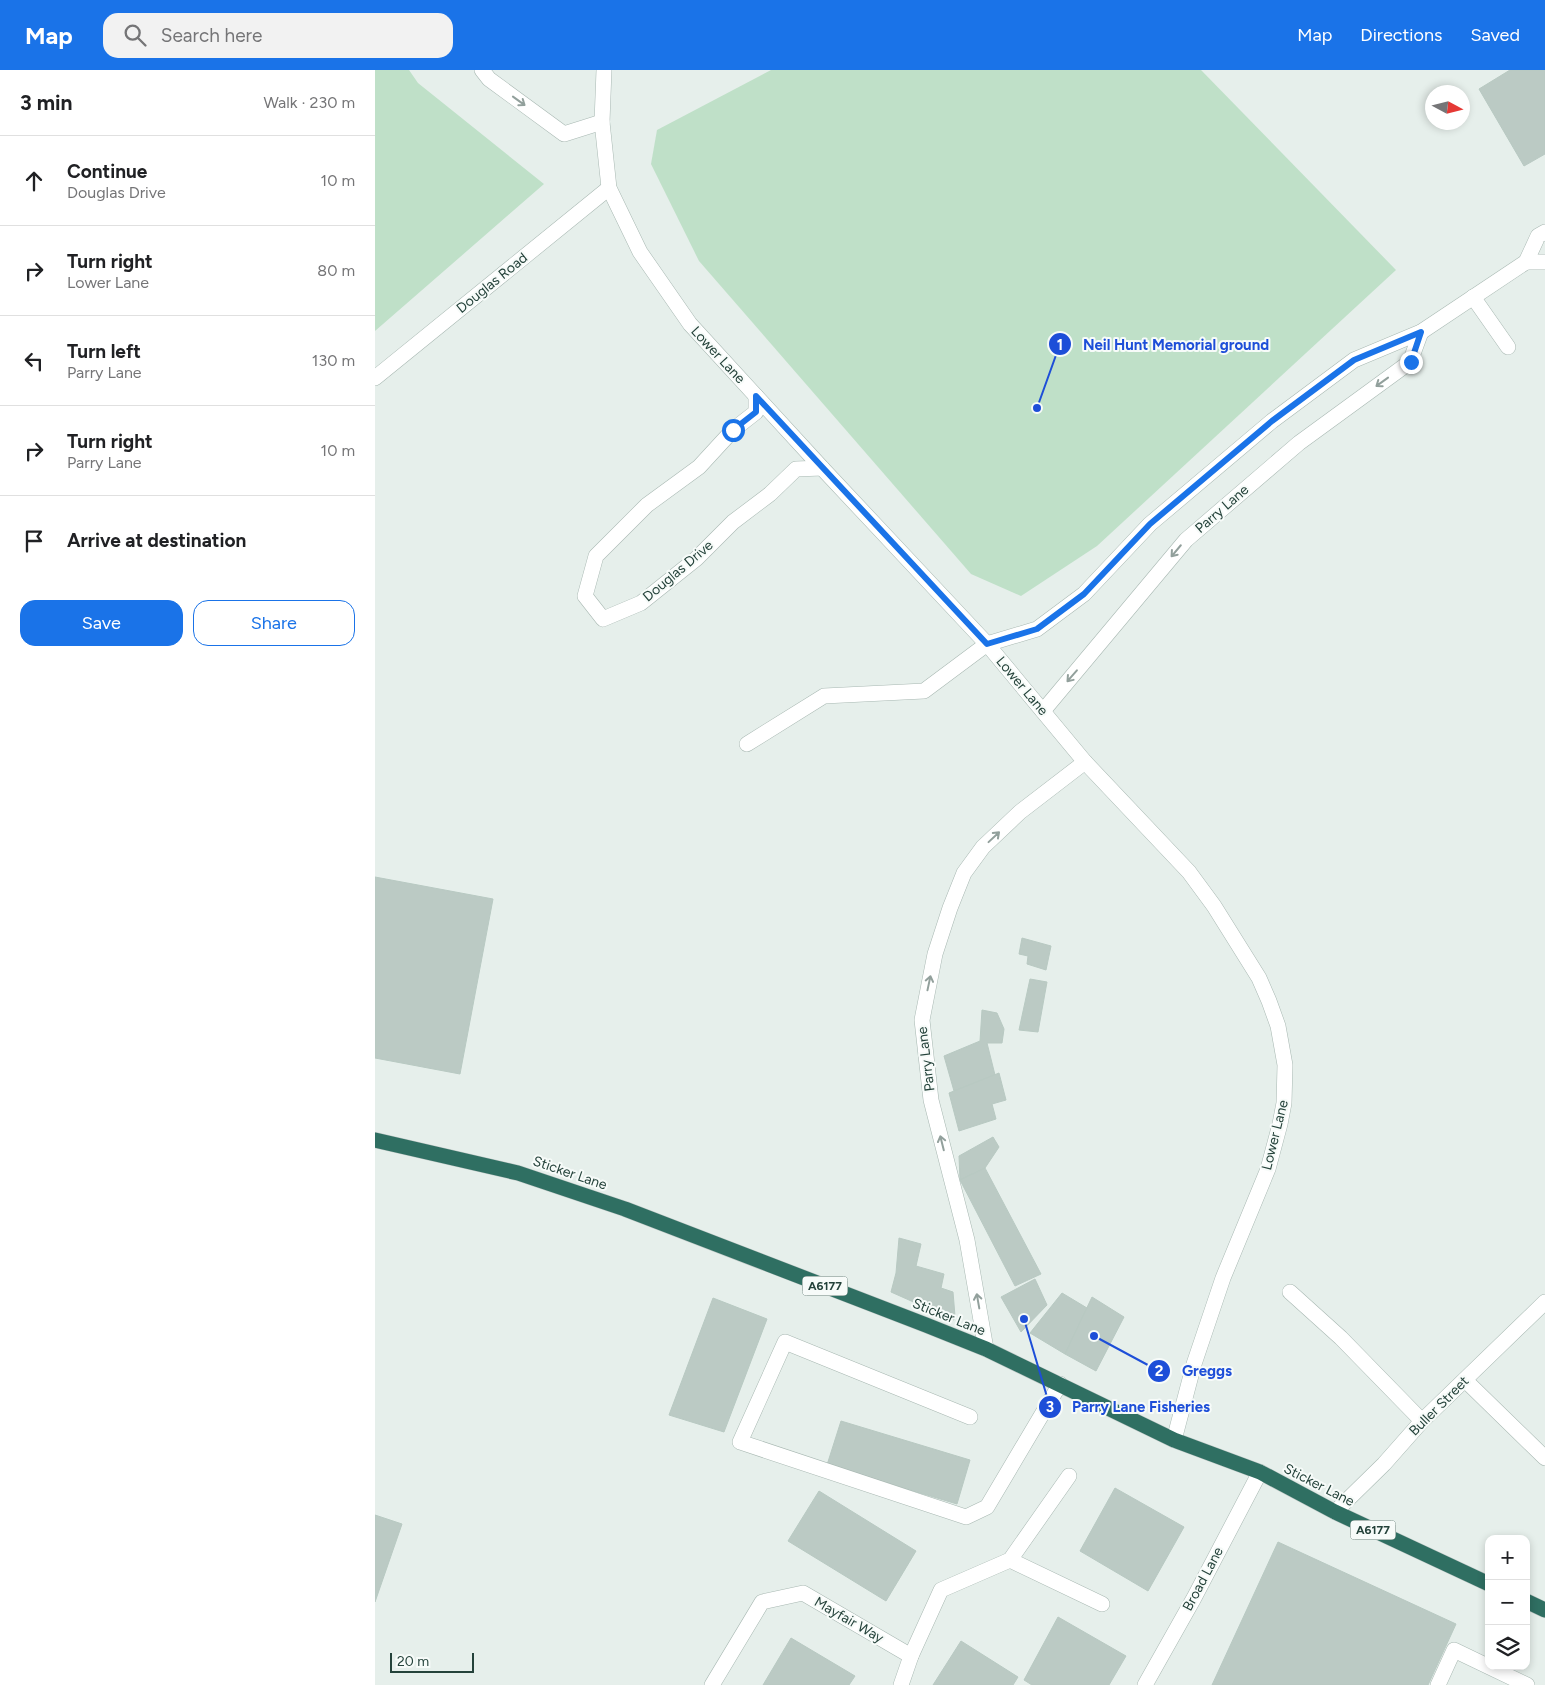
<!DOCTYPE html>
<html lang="en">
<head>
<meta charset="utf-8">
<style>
	:root { --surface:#fff; --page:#f2f2f2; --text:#202124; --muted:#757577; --line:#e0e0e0; --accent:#1a73e8 }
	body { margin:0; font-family:Figtree,sans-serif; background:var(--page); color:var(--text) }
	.controls { position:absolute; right:15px; bottom:15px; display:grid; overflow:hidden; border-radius:10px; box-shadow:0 2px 8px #0003 }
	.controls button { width:45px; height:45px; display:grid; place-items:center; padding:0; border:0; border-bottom:1px solid var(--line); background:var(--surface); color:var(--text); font:25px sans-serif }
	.compass { position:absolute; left:1050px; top:15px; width:45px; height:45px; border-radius:50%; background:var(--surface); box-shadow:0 2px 8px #0003; rotate:97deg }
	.scale { position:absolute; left:15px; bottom:12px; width:84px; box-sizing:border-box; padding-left:5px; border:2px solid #24423a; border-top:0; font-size:14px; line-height:18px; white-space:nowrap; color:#24423a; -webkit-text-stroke:4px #f7fbf9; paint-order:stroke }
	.stop { position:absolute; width:15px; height:15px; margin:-11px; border:4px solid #1a73e8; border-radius:50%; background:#fff }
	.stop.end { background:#1a73e8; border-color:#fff; box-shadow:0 1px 5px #0008 }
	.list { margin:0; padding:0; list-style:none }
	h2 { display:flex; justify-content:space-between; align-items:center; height:65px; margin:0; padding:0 20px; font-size:21px }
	h2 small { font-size:16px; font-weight:400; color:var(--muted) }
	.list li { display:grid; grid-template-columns:32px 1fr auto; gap:15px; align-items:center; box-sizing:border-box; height:90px; padding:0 20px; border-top:1px solid var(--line) }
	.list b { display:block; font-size:19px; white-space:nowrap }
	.list p { margin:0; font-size:16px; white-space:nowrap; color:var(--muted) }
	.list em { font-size:16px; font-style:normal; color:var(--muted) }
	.actions { display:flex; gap:10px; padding:15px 20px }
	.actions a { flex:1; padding:11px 0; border:1px solid var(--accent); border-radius:15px; text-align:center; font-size:18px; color:var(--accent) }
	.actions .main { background:var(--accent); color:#fff }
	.icon { flex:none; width:28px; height:28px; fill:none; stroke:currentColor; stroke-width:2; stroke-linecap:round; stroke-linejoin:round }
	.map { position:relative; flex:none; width:1170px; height:1615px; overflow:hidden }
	header { display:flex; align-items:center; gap:30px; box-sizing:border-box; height:70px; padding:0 25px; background:var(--accent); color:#fff }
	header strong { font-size:24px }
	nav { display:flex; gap:28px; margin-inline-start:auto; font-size:18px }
	.search { width:350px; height:45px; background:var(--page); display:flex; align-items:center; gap:12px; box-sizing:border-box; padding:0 18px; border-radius:15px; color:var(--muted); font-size:19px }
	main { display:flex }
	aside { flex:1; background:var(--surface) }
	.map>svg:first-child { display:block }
	.green { fill:#bfe0c8 }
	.building { fill:#bbcac4; stroke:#b8c9c2 }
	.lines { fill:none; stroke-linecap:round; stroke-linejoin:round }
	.minor-casing { stroke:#a8b8b2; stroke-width:16 }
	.highway-casing { stroke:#c2cac8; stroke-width:16 }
	.minor { stroke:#fff; stroke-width:15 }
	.highway { stroke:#2f6f62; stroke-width:15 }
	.oneway { stroke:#92a09c }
	.route { stroke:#1a73e8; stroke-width:6 }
	.labels { text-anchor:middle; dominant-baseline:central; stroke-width:4; stroke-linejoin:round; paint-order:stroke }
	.shield { fill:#f7fbf9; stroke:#637a73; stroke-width:1 }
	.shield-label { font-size:12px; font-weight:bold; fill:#24423a }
	.street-label { font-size:14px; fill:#24423a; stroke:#f7fbf9 }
	.leader { fill:none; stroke:#1d4ed8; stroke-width:2 }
	.callout-dot { fill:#1d4ed8; stroke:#f7fbf9; stroke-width:2 }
	.mark-label { font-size:15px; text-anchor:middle; font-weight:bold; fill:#fff }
	.callout-label { font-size:15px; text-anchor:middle; font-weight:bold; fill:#1d4ed8; stroke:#f7fbf9; stroke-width:4; stroke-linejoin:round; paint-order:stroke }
</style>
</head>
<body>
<header>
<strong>Map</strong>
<div class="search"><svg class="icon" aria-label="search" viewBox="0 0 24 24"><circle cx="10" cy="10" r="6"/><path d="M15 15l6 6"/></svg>Search here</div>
<nav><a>Map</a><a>Directions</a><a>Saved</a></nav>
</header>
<main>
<aside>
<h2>3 min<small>Walk · 230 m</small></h2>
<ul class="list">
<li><svg class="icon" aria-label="ahead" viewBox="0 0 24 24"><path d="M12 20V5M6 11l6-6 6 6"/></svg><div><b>Continue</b><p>Douglas Drive</p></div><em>10 m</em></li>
<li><svg class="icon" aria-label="right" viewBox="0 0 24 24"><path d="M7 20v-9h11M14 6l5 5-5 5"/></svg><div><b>Turn right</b><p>Lower Lane</p></div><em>80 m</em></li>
<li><svg class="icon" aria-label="left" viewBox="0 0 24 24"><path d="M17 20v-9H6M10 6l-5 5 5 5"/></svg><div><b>Turn left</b><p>Parry Lane</p></div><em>130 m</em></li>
<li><svg class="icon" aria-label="right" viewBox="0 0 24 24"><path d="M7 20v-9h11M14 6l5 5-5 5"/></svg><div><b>Turn right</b><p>Parry Lane</p></div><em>10 m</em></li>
<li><svg class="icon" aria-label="arrive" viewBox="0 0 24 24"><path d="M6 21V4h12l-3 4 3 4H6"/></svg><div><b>Arrive at destination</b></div></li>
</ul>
<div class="actions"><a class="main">Save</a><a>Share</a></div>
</aside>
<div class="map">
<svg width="1170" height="1615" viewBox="0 0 1170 1615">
	<rect width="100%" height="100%" fill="#e6efeb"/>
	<g class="green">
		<path d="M0 0H34L43 13 169 114 0 261Z"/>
		<path d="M396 0H826L1021 200 722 476 646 526 596 504 324 191 276 94 282 60Z"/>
	</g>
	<g class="building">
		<path d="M1135 0H1170V84L1149 96 1104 19Z"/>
		<path d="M0 807 118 829 85 1004 0 988Z"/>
		<path d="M647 868 676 876 671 900 652 894 653 886 644 884Z"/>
		<path d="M655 909 672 912 663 962 644 960Z"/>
		<path d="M607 940 622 943 629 959 627 973H612L620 1005 579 1021 569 986 605 971Z"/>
		<path d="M624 1003 631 1030 617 1034 621 1049 584 1061 574 1023Z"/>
		<path d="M618 1067 624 1077 610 1098 585 1110 584 1086Z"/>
		<path d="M610 1098 666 1204 640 1216 585 1110Z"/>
		<path d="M524 1168 546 1174 541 1196 569 1204 566 1218 578 1222 580 1246 579 1250 516 1222 521 1203Z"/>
		<path d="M660 1209 672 1235 646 1262 626 1227Z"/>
		<path d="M687 1223 712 1238 690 1284 655 1263Z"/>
		<path d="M717 1227 749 1247 721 1301 690 1284Z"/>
		<path d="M338 1228 392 1249 349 1362 294 1345Z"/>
		<path d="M466 1351 595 1390 582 1434 452 1395Z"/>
		<path d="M740 1418 809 1457 773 1521 705 1481Z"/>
		<path d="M444 1421 541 1481 511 1531 413 1471Z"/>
		<path d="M0 1445 27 1454 0 1532Z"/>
		<path d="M903 1472 1081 1554 1053 1615H837Z"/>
		<path d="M683 1547 751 1586 734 1615H657L649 1610Z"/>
		<path d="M416 1568 480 1606 474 1615H388Z"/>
		<path d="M586 1571 643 1607 638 1615H558Z"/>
	</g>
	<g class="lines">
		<defs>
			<g id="minor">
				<path d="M107 0 114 9 189 64 227 52"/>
				<path d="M229 0 227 52 234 118 265 182 315 254 447 398 612 574 710 692 814 802 839 836 884 908 894 931 903 956 910 995 909 1033 905 1054 893 1099 848 1208 819 1294 799 1370"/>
				<path d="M1151 192H1170"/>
				<path d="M1098 227 1133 277"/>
				<path d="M0 308 234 118"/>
				<path d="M381 326V342L358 360 324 397 272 435 221 486 210 526 228 549 266 533 321 489 358 452 395 424 421 399 447 398"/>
				<path d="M668 641 811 470 924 373 1035 292 1046 262"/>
				<path d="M372 674 449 626 549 621 612 574 662 559 709 524 775 454 897 351 979 290 1046 262 1151 192 1163 166 1170 162"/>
				<path d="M915 1222 966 1268 1047 1351"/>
				<path d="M611 1279 592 1170 556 1030 547 950 560 884 575 838 589 803 608 777 645 742 710 692"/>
				<path d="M1090 1310 1170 1388"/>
				<path d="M595 1347 410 1272 365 1372 591 1447 612 1437 685 1314"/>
				<path d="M960 1442 1009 1394 1047 1351 1170 1232"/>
				<path d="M635 1490 727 1534"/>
				<path d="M337 1615 387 1532 428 1523 536 1586"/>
				<path d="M526 1615 536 1586 566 1520 635 1490 694 1406"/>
				<path d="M770 1615 819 1528 885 1402"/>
				<path d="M1063 1615 1079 1580 1152 1615"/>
			</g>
			<g id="highway">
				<path d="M0 1070 143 1103 250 1139 551 1255 611 1279 799 1370 885 1402 960 1442 1114 1514"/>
				<path d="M1151 1531 1170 1540"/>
			</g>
		</defs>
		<use href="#minor" class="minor-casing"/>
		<use href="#highway" class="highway-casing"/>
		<use href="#minor" class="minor"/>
		<use href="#highway" class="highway"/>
	</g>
	<defs><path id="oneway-shaft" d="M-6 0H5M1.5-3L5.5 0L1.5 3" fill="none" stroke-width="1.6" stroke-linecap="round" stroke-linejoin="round" transform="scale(1.25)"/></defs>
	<g class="oneway">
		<use href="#oneway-shaft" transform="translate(144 31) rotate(36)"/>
		<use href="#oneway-shaft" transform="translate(1007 312) rotate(144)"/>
		<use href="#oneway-shaft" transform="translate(801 481) rotate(130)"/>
		<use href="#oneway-shaft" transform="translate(697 606) rotate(131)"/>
		<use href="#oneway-shaft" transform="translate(619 767) rotate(-43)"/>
		<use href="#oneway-shaft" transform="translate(554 913) rotate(-78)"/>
		<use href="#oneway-shaft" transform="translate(567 1073) rotate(-104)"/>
		<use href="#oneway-shaft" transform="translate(603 1231) rotate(-100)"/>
	</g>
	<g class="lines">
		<path class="route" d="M358 360 381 342V326L612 574 662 559 709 524 775 454 897 351 979 290 1046 262 1036 292"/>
	</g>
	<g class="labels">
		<g class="shield">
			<rect x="427.5" y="1206.5" width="45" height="19" rx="4"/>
			<rect x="975.5" y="1450.5" width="45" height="19" rx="4"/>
		</g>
		<g class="shield-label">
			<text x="450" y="1216">A6177</text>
			<text x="998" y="1460">A6177</text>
		</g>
		<g class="street-label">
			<text transform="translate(117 213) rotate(-39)">Douglas Road</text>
			<text transform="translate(343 285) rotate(47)">Lower Lane</text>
			<text transform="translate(847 439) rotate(-41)">Parry Lane</text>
			<text transform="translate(303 501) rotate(-40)">Douglas Drive</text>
			<text transform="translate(647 616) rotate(50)">Lower Lane</text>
			<text transform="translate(551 989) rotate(-97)">Parry Lane</text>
			<text transform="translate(900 1065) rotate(-76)">Lower Lane</text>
			<text transform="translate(195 1103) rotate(19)">Sticker Lane</text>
			<text transform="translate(574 1247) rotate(22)">Sticker Lane</text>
			<text transform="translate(1064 1336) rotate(-45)">Buller Street</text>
			<text transform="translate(944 1415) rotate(27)">Sticker Lane</text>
			<text transform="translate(828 1509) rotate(-62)">Broad Lane</text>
			<text transform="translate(474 1550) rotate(30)">Mayfair Way</text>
		</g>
	</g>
	<path class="leader" d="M662 338L685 274M719 1266L784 1301M649 1249L675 1337"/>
	<g class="callout-dot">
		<circle cx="662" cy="338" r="5"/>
		<circle cx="719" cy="1266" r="5"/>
		<circle cx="649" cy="1249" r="5"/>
		<circle cx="685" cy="274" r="12"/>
		<circle cx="784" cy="1301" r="12"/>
		<circle cx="675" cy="1337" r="12"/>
	</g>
	<g class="mark-label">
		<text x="685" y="280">1</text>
		<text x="784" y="1306">2</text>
		<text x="675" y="1342">3</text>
	</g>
	<g class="callout-label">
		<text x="801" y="280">Neil Hunt Memorial ground</text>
		<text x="832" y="1306">Greggs</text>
		<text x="766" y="1342">Parry Lane Fisheries</text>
	</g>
</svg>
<div class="controls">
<button>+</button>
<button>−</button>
<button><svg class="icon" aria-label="layers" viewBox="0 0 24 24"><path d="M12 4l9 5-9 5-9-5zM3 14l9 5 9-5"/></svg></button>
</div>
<svg class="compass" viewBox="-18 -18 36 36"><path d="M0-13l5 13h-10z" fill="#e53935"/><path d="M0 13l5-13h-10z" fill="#757577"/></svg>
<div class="scale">20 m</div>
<div class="stop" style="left:358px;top:360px"></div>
<div class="stop end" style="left:1036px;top:292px"></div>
</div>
</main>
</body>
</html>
